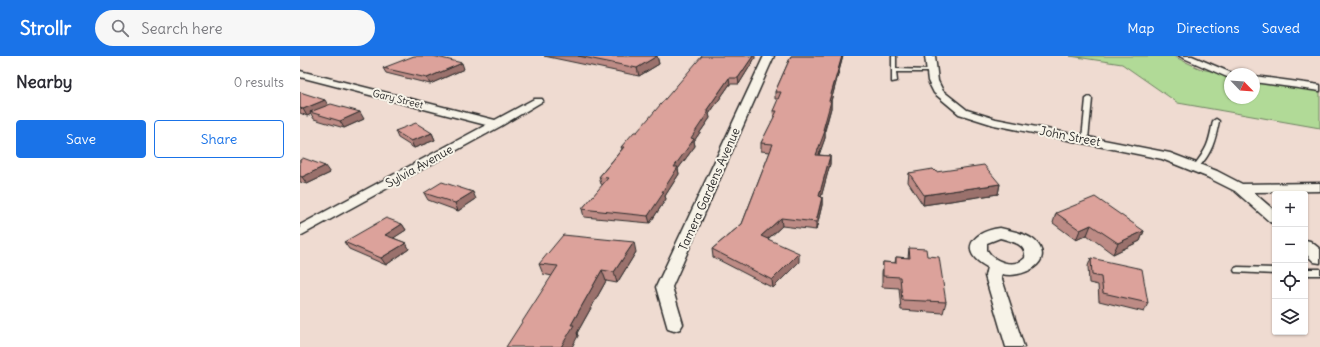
<!DOCTYPE html>
<html lang="en">
<head>
<meta charset="utf-8">
<style>
	:root { --surface:#fff; --page:#f7f7f7; --text:#2b2b33; --muted:#7c7c81; --line:#e1e1e2; --accent:#1a73e8 }
	body { margin:0; font-family:Delius,sans-serif; background:var(--page); color:var(--text) }
	.controls { position:absolute; right:12px; bottom:12px; display:grid; overflow:hidden; border-radius:4px; box-shadow:0 1px 3px #0004 }
	.controls button { width:36px; height:36px; display:grid; place-items:center; padding:0; border:0; border-bottom:1px solid var(--line); background:var(--surface); color:var(--text); font:20px sans-serif }
	.compass { position:absolute; left:924px; top:12px; width:36px; height:36px; border-radius:50%; background:var(--surface); box-shadow:0 1px 3px #0004; rotate:115deg }
	.list { margin:0; padding:0; list-style:none }
	h2 { display:flex; justify-content:space-between; align-items:center; height:52px; margin:0; padding:0 16px; font-size:17px }
	h2 small { font-size:13px; font-weight:400; color:var(--muted) }
	.actions { display:flex; gap:8px; padding:12px 16px }
	.actions a { flex:1; padding:9px 0; border:1px solid var(--accent); border-radius:4px; text-align:center; font-size:14px; color:var(--accent) }
	.actions .main { background:var(--accent); color:#fff }
	.icon { flex:none; width:22px; height:22px; fill:none; stroke:currentColor; stroke-width:2; stroke-linecap:round; stroke-linejoin:round }
	.map { position:relative; flex:none; width:1020px; height:291px; overflow:hidden }
	header { display:flex; align-items:center; gap:24px; box-sizing:border-box; height:56px; padding:0 20px; background:var(--accent); color:#fff }
	header strong { font-size:19px }
	nav { display:flex; gap:22px; margin-inline-start:auto; font-size:14px }
	.search { width:280px; height:36px; background:var(--page); display:flex; align-items:center; gap:10px; box-sizing:border-box; padding:0 14px; border-radius:22px; color:var(--muted); font-size:15px }
	main { display:flex }
	aside { flex:1; background:var(--surface) }
	.map>svg:first-child { display:block }
	.green { fill:#b1da97; stroke:#6e8261 }
	.lines { fill:none; stroke-linecap:round; stroke-linejoin:round }
	.lane-casing { stroke:#2b2b2b; stroke-width:3 }
	.street-casing { stroke:#2b2b2b; stroke-width:3 }
	.lane { fill:#f7f3e8; fill-rule:evenodd }
	.street { fill:#f7f3e8; fill-rule:evenodd }
	.wall { fill:#bd8b85; stroke:#2b2b2b }
	.shaded-wall { fill:#9a716c; stroke:#2b2b2b }
	.building { fill:#dca29b; stroke:#2b2b2b }
	.labels { text-anchor:middle; dominant-baseline:central; stroke-width:4; stroke-linejoin:round; paint-order:stroke }
	.far-street-label { font-size:10px; fill:#2b2b2b; stroke:#f7f3e8 }
	.street-label { font-size:12px; fill:#2b2b2b; stroke:#f7f3e8 }
</style>
</head>
<body>
<header>
<strong>Strollr</strong>
<div class="search"><svg class="icon" aria-label="search" viewBox="0 0 24 24"><circle cx="10" cy="10" r="6"/><path d="M15 15l6 6"/></svg>Search here</div>
<nav><a>Map</a><a>Directions</a><a>Saved</a></nav>
</header>
<main>
<aside>
<h2>Nearby<small>0 results</small></h2>
<ul class="list">
</ul>
<div class="actions"><a class="main">Save</a><a>Share</a></div>
</aside>
<div class="map">
<svg width="1020" height="291" viewBox="0 0 1020 291">
	<rect width="100%" height="100%" fill="#efdbd1"/>
	<filter id="ink" filterUnits="userSpaceOnUse"><feTurbulence type="fractalNoise" baseFrequency=".025" numOctaves="2"/><feDisplacementMap in="SourceGraphic" scale="8" xChannelSelector="R" yChannelSelector="G"/><feConvolveMatrix kernelMatrix="1 2 1 2 8 2 1 2 1" color-interpolation-filters="sRGB"/></filter>
	<g filter="url(#ink)">
		<path class="green" d="M770 0H873L901 13 930 19V42H954V24L1020 35V72L878 47 822 8Z"/>
		<g class="lines">
			<defs>
				<g id="lane">
					<path d="M592 0H596V13L631 14 633 15 631 16H596L597 25 592 26Z"/>
					<path d="M789 41 792 43 788 83 785 85 782 83 786 43Z"/>
					<path d="M916 63 919 65C915 85 912 97 898 112H894L893 111C907 93 909 88 913 65Z"/>
					<path d="M938 211 975 212V218L935 216 934 214 935 212Z"/>
					<rect x="1005" y="213" width="15" height="6"/>
				</g>
				<g id="street">
					<path d="M464 0H474L372 231 383 268 380 273 374 275 368 273 356 231Z"/>
					<path d="M625 0H635L638 25 643 35 667 54 696 63 870 97 917 115 942 128 1020 127V135L953 136 975 155V168L970 166 935 135 907 121 862 103 694 69 659 58 634 37 628 25Z"/>
					<path d="M879 0H892L934 18H930V22L927 21Z"/>
					<path d="M0 15 195 64 234 43H242L243 45 201 70 0 180V169L186 69 0 21Z"/>
					<path d="M954 20 1020 29V35L954 26Z"/>
					<path d="M700 172C711 175 726 177 735 185 757 207 721 223 702 218L701 220 724 291H706L685 220 687 211C657 195 673 175 700 172ZM700 182C711 185 727 188 725 202 714 213 694 206 687 194V187Z"/>
					<path d="M1005 184 1010 185 1020 193V207L1014 206 1005 197Z"/>
				</g>
			</defs>
			<use href="#lane" class="lane-casing"/>
			<use href="#street" class="street-casing"/>
			<use href="#lane" class="lane"/>
			<use href="#street" class="street"/>
		</g>
		<g class="wall">
			<path d="M244 0H357L359 8 339 20Z"/>
			<path d="M491 0H543L531 45V52L525 75V82L519 99 530 100V108L521 141H522V149L516 174 482 170 468 183 499 206 473 232 413 201 412 193 442 168 470 96 461 95V87L474 62 473 55 479 43H475V36Z"/>
			<path d="M455 2 439 28H430L409 58 410 62 394 85 395 90 378 113 379 118 365 140 366 143 350 167 284 161 282 153 303 129 301 128 299 121 322 93 321 91 337 76Z"/>
			<path d="M83 12 164 13 130 28 86 17Z"/>
			<path d="M0 36 28 49 64 63 44 72 14 63 11 58 7 60 0 57Z"/>
			<path d="M95 75 132 77 135 84 114 92 98 82Z"/>
			<path d="M0 104 30 117 7 128 0 126Z"/>
			<path d="M636 116 700 128 698 138 623 149 608 126 609 117Z"/>
			<path d="M124 137 176 143 158 155 128 144Z"/>
			<path d="M756 157 844 175 840 185 813 198 787 179 776 184 753 167Z"/>
			<path d="M102 168 106 174 93 182 106 187 109 193 86 209 49 193 44 186Z"/>
			<path d="M609 192 627 200 646 246 643 257 601 254 599 232 582 231V217L583 206 595 207 596 201 608 202Z"/>
			<path d="M336 196 317 227 306 225 277 277 278 280 252 220 243 218 239 208Z"/>
			<path d="M791 202 848 247 844 256 799 245 798 229 789 227 788 210Z"/>
		</g>
		<g class="shaded-wall">
			<path d="M357 0 359 8 339 20 337 12Z"/>
			<path d="M453 0H455V2L439 28 438 22Z"/>
			<path d="M542 0H543L531 45V52L524 76 525 75V82L516 107V99L523 74 529 45Z"/>
			<path d="M162 7 164 13 130 28 127 22Z"/>
			<path d="M429 22 430 28 409 58 410 62 394 85 395 90 378 113 379 118 365 140 366 143 350 167 348 160 362 136 374 111 406 55Z"/>
			<path d="M25 44 29 51 10 56 11 58 7 60 3 53Z"/>
			<path d="M60 56 64 63 44 72 40 65Z"/>
			<path d="M132 77 135 84 114 92 111 85Z"/>
			<path d="M530 100V108L519 149V140Z"/>
			<path d="M25 110 30 117 7 128 2 121Z"/>
			<path d="M700 128 698 138 623 149 624 139Z"/>
			<path d="M173 136 176 143 158 155 155 147Z"/>
			<path d="M522 141V149L516 174V166Z"/>
			<path d="M481 162 482 170 462 188 461 180Z"/>
			<path d="M102 168 106 174 89 185 85 179Z"/>
			<path d="M791 169 787 179 776 184 780 174Z"/>
			<path d="M844 175 840 185 813 198 818 187Z"/>
			<path d="M334 186 336 196 317 227 314 216Z"/>
			<path d="M106 187 109 193 86 209 81 202Z"/>
			<path d="M499 197V206L473 232 472 224Z"/>
			<path d="M302 214 306 225 277 277 278 280 272 291H261L271 269Z"/>
		</g>
		<g class="building">
			<path d="M114 0H133L162 7 127 22 83 12Z"/>
			<path d="M278 0H357L337 12Z"/>
			<path d="M402 0H453L438 22H429L406 55H409L391 82 394 83 374 111H378L362 136H364L348 160 282 153 308 122 299 121 324 91H321L334 76H337Z"/>
			<path d="M491 0H542L529 45H531L523 74 525 75 516 99 530 100 519 140 522 141 516 166 481 162 461 180 499 197 472 224 412 193 442 168 473 88 461 87 477 55H473L481 36H475Z"/>
			<path d="M0 36 25 44 3 53 0 52Z"/>
			<path d="M31 48 60 56 40 65 10 56Z"/>
			<path d="M116 67 132 77 111 85 95 75Z"/>
			<path d="M3 102 25 110 2 121 0 120V104Z"/>
			<path d="M684 109 700 128 624 139 609 117 633 113 636 116Z"/>
			<path d="M142 126 173 136 155 147 124 137Z"/>
			<path d="M795 141 844 175 818 187 791 169 780 174 756 157Z"/>
			<path d="M86 162 102 168 85 179 106 187 81 202 44 186Z"/>
			<path d="M263 179 334 186 314 216 302 214 271 269H274L261 291H206L258 210 239 208Z"/>
			<path d="M609 192 626 193 627 200 639 201 646 246 602 244 600 221 583 220V206L596 207V201L610 202Z"/>
			<path d="M791 202 842 213 848 247 803 237 801 221 792 219Z"/>
		</g>
	</g>
	<g class="labels">
		<g class="far-street-label">
			<text transform="translate(98 43) rotate(14)">Gary Street</text>
		</g>
		<g class="street-label">
			<text transform="translate(770 80) rotate(11)">John Street</text>
			<text transform="translate(119 110) rotate(-29)">Sylvia Avenue</text>
			<text transform="translate(409 133) rotate(-66)">Tamera Gardens Avenue</text>
		</g>
	</g>
</svg>
<div class="controls">
<button>+</button>
<button>−</button>
<button><svg class="icon" aria-label="locate" viewBox="0 0 24 24"><circle cx="12" cy="12" r="6"/><path d="M12 2v4M12 18v4M2 12h4M18 12h4"/></svg></button>
<button><svg class="icon" aria-label="layers" viewBox="0 0 24 24"><path d="M12 4l9 5-9 5-9-5zM3 14l9 5 9-5"/></svg></button>
</div>
<svg class="compass" viewBox="-18 -18 36 36"><path d="M0-13l5 13h-10z" fill="#e53935"/><path d="M0 13l5-13h-10z" fill="#7c7c81"/></svg>
</div>
</main>
</body>
</html>
